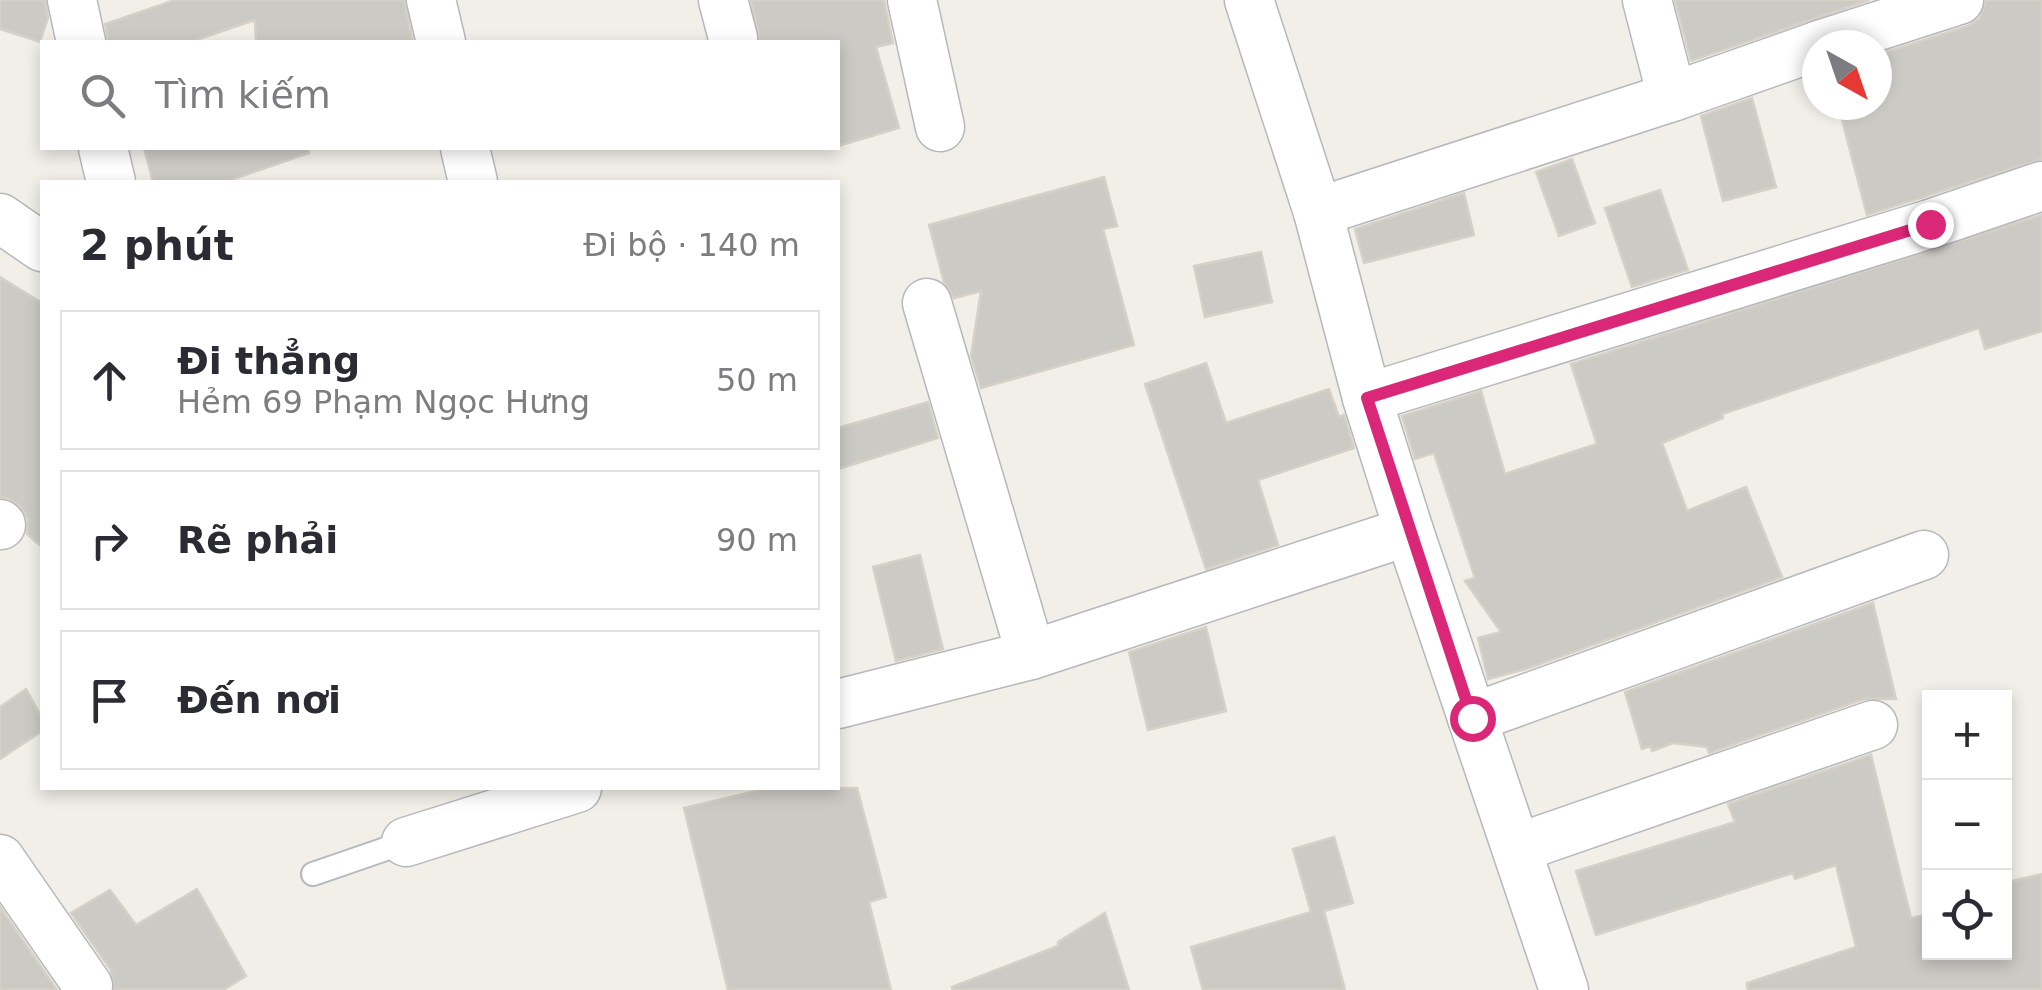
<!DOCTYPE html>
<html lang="vi">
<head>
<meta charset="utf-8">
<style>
	:root { --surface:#fff; --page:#f7f7f7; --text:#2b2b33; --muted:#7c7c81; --line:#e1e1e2 }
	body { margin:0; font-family:"DejaVu Sans",sans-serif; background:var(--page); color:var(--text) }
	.controls { position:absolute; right:30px; bottom:30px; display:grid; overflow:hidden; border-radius:0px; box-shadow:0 5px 15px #0003 }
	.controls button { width:90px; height:90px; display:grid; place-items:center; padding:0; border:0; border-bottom:2px solid var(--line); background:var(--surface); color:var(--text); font:50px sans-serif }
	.compass { position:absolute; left:1802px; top:30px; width:90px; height:90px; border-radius:50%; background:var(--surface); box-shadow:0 5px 15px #0003; rotate:140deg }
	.stop { position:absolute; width:30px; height:30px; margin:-22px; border:8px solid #db2777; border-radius:50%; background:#fff }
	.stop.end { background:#db2777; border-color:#fff; box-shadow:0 2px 10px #0008 }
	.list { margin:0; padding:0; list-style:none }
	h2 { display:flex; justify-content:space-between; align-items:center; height:130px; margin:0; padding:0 40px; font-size:42px }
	h2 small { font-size:32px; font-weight:400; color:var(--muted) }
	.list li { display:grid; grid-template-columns:65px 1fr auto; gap:30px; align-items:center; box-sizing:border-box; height:140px; margin:0 20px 20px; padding:0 20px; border:2px solid var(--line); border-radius:0px }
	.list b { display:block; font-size:38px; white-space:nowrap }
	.list p { margin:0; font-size:32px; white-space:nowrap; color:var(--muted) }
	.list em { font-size:32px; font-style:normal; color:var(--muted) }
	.icon { flex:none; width:55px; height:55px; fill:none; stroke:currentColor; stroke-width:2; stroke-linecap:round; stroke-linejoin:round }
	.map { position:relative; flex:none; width:2042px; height:990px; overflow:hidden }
	.search { position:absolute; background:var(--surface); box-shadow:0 5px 15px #0003; left:40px; top:40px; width:800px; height:110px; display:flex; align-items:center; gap:25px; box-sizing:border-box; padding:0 35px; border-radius:0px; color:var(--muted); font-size:38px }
	.panel { position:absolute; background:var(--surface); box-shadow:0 5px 15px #0003; left:40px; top:180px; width:800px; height:610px; border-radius:0px }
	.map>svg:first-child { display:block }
	.building { fill:#cccac5; stroke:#d6d1c6; stroke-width:2.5 }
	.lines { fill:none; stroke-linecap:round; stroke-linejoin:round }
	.service-casing { stroke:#b5b8bc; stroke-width:26 }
	.minor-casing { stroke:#b5b8bc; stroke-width:51 }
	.service { stroke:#fff; stroke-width:22 }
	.minor { stroke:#fff; stroke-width:48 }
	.route { stroke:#db2777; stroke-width:12 }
</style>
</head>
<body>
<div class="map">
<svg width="2042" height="990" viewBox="0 0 2042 990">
	<rect width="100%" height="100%" fill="#f1efe8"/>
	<g class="building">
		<path d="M0 0H45L48 18 40 42 0 29Z"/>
		<path d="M175 0H404L413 42H256L255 20 190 42H108L105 24Z"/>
		<path d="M751 0H884L893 43 876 47 899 128 838 146V42H760Z"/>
		<path d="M1675 0H1869L1691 61Z"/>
		<path d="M1986 0H2042V159L1867 215 1838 105H1877V55L1968 26 1980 18Z"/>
		<path d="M1752 98 1776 187 1723 201 1701 116Z"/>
		<path d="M144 148H308L309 153 225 182H153Z"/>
		<path d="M1572 159 1595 223 1559 236 1536 172Z"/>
		<path d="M1104 177 1117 226 1103 229 1134 345 981 388 971 356 981 291 954 298 944 282 929 225Z"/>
		<path d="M1660 190 1688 270 1632 287 1605 208Z"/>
		<path d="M1464 193 1474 235 1364 263 1355 229Z"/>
		<path d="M2042 215V331L1985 349 1979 328 1722 414 1723 418 1662 443 1687 511 1746 487 1782 577 1526 669 1488 679 1478 638 1501 632 1465 581 1475 578 1434 453 1415 459 1402 416 1481 391 1505 474 1597 444 1571 364Z"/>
		<path d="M1261 252 1272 302 1205 317 1194 266Z"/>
		<path d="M0 277 42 303V547L27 534 28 519 20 506 8 498 0 497Z"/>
		<path d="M1206 363 1226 423 1329 389 1339 417 1344 415 1354 448 1258 480 1278 545 1206 569 1145 384Z"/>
		<path d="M928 402 938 438 838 469V428Z"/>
		<path d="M920 555 943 649 896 661 873 567Z"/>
		<path d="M1873 603 1896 699H1864L1709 753 1707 747 1673 743 1652 751 1651 746 1642 749 1625 692Z"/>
		<path d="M1206 627 1226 711 1148 730 1129 652Z"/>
		<path d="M26 689 42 718V731L0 759V707Z"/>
		<path d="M1871 755 1911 918 1926 915 1930 952H2004V883L2042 874V990H1748L1747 983 1856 947 1836 865 1795 879 1793 873 1596 935 1576 871 1735 822 1728 804Z"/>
		<path d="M769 788H857L886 897 869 902 891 990H728L684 808Z"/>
		<path d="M1334 837 1353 903 1324 911 1345 990H1203L1191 947 1311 912 1293 849Z"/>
		<path d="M197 889 246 976 223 990H114L111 970 71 913 110 890 136 925Z"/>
		<path d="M0 907 57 990H0Z"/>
		<path d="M1105 913 1129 990H953L952 987 1058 946V942Z"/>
	</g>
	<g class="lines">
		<defs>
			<path id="service" d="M313 874 406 842"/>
			<g id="minor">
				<path d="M72 0 81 42"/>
				<path d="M431 0 441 42"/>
				<path d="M723 0 733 38"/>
				<path d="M912 0 940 127"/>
				<path d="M1249 0 1318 212 1367 398 1409 531 1564 990"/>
				<path d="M1647 0 1672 97"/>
				<path d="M1819 45 1959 0"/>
				<path d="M103 148 111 182"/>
				<path d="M465 148 473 182"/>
				<path d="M1318 212 1672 97 1817 46"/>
				<path d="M0 218 42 247"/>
				<path d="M927 303 1031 655"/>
				<path d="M1367 398 1930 224 2042 186"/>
				<path d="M0 524 1 525"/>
				<path d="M838 704 1031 655 1409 531"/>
				<path d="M1472 718 1924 555"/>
				<path d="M406 842 577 788"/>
				<path d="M1518 848 1873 725"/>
				<path d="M0 859 88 986"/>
			</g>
		</defs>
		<use href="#service" class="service-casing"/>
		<use href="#minor" class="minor-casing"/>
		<use href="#service" class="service"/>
		<use href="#minor" class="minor"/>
	</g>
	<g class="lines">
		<path class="route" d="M1472 718 1367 398 1930 224"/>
	</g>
</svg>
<div class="controls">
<button>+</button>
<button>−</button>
<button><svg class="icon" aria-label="locate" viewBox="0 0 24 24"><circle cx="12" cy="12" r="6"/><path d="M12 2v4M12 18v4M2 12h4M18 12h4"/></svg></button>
</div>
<svg class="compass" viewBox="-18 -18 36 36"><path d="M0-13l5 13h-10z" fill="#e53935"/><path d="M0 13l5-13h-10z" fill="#7c7c81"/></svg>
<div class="stop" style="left:1472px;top:718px"></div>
<div class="stop end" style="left:1930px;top:224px"></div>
<div class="search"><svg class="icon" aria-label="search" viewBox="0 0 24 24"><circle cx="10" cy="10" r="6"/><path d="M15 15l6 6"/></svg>Tìm kiếm</div>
<section class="panel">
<h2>2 phút<small>Đi bộ · 140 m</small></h2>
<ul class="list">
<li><svg class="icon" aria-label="ahead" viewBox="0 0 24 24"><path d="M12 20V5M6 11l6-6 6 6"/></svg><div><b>Đi thẳng</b><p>Hẻm 69 Phạm Ngọc Hưng</p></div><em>50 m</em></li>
<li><svg class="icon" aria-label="right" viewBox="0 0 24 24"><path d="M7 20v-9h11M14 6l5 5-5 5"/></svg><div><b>Rẽ phải</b></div><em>90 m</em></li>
<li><svg class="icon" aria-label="arrive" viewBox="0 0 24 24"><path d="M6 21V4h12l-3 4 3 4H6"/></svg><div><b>Đến nơi</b></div></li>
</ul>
</section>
</div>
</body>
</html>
